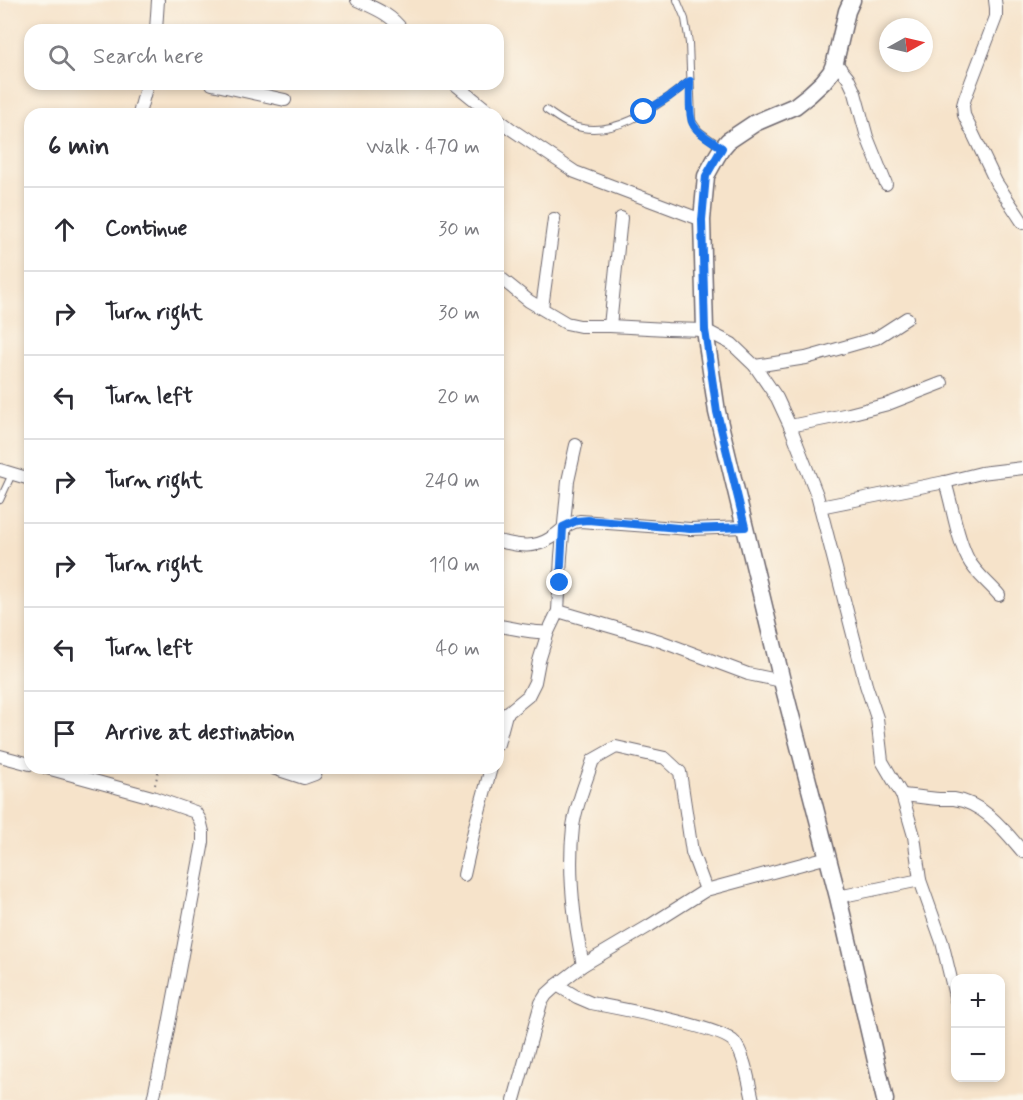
<!DOCTYPE html>
<html lang="en">
<head>
<meta charset="utf-8">
<style>
	:root { --surface:#fff; --page:#f2f2f3; --text:#2b2b33; --muted:#7c7c81; --line:#e1e1e2 }
	body { margin:0; font-family:Mynerve,sans-serif; background:var(--page); color:var(--text) }
	.controls { position:absolute; right:18px; bottom:18px; display:grid; overflow:hidden; border-radius:12px; box-shadow:0 3px 9px #0003 }
	.controls button { width:54px; height:54px; display:grid; place-items:center; padding:0; border:0; border-bottom:2px solid var(--line); background:var(--surface); color:var(--text); font:30px sans-serif }
	.compass { position:absolute; left:879px; top:18px; width:54px; height:54px; border-radius:50%; background:var(--surface); box-shadow:0 3px 9px #0003; rotate:82deg }
	.stop { position:absolute; width:18px; height:18px; margin:-14px; border:4px solid #1a73e8; border-radius:50%; background:#fff }
	.stop.end { background:#1a73e8; border-color:#fff; box-shadow:0 2px 6px #0008 }
	.list { margin:0; padding:0; list-style:none }
	h2 { display:flex; justify-content:space-between; align-items:center; height:78px; margin:0; padding:0 24px; font-size:26px }
	h2 small { font-size:20px; font-weight:400; color:var(--muted) }
	.list li { display:grid; grid-template-columns:39px 1fr auto; gap:18px; align-items:center; box-sizing:border-box; height:84px; padding:0 24px; border-top:2px solid var(--line) }
	.list b { display:block; font-size:22px; white-space:nowrap }
	.list em { font-size:20px; font-style:normal; color:var(--muted) }
	.icon { flex:none; width:33px; height:33px; fill:none; stroke:currentColor; stroke-width:2; stroke-linecap:round; stroke-linejoin:round }
	.map { position:relative; flex:none; width:1023px; height:1100px; overflow:hidden }
	.search { position:absolute; background:var(--surface); box-shadow:0 3px 9px #0003; left:24px; top:24px; width:480px; height:66px; display:flex; align-items:center; gap:15px; box-sizing:border-box; padding:0 21px; border-radius:18px; color:var(--muted); font-size:22px }
	.panel { position:absolute; background:var(--surface); box-shadow:0 3px 9px #0003; left:24px; top:108px; width:480px; height:666px; border-radius:18px }
	.map>svg:first-child { display:block }
	.lines { fill:none; stroke-linecap:round; stroke-linejoin:round }
	.lane-casing { stroke:#6c666d; stroke-width:8 }
	.street-casing { stroke:#6c666d; stroke-width:14 }
	.secondary-casing { stroke:#6c666d; stroke-width:19 }
	.path { stroke:#6c666d; stroke-width:2; stroke-dasharray:1.5 4.5; stroke-linecap:butt }
	.lane { stroke:#fff; stroke-width:6 }
	.street { stroke:#fff; stroke-width:12 }
	.secondary { stroke:#fff; stroke-width:16 }
	.route { stroke:#1a73e8; stroke-width:8 }
</style>
</head>
<body>
<div class="map">
<svg width="1023" height="1100" viewBox="0 0 1023 1100">
	<rect width="100%" height="100%" fill="#fbf7ec"/>
	<filter id="ink" filterUnits="userSpaceOnUse"><feTurbulence type="fractalNoise" baseFrequency=".0167" numOctaves="2"/><feDisplacementMap in="SourceGraphic" scale="12" xChannelSelector="R" yChannelSelector="G"/><feConvolveMatrix kernelMatrix="1 2 1 2 8 2 1 2 1" color-interpolation-filters="sRGB"/></filter>
	<filter id="wash" filterUnits="userSpaceOnUse"><feTurbulence type="fractalNoise" baseFrequency=".008" numOctaves="4" result="noise"/><feDisplacementMap in="SourceGraphic" scale="24" xChannelSelector="R" yChannelSelector="G"/><feGaussianBlur stdDeviation="1.35" result="paint"/><feColorMatrix in="noise" values="0 0 0 0 0 0 0 0 0 0 0 0 0 0 0 0 0 1.4 0 .05"/><feComposite in="paint" operator="in"/></filter>
	<g filter="url(#wash)">
		<rect width="100%" height="100%" fill="#f6e3ca"/>
	</g>
	<g filter="url(#ink)">
		<g class="lines">
			<defs>
				<g id="lane">
					<path d="M677 0 685 19 689 43 692 121 699 131 721 147"/>
					<path d="M546 110C554 115 562 122 571 125 614 141 657 106 690 81"/>
					<path d="M0 500 12 474"/>
				</g>
				<g id="street">
					<path d="M357 0C374 8 391 14 402 30"/>
					<path d="M995 0 996 8V17L965 98 963 105 964 115 996 182 1023 223"/>
					<path d="M156 30 158 0"/>
					<path d="M835 62 848 78 855 93 867 137 886 184"/>
					<path d="M212 84 285 100"/>
					<path d="M455 84 492 114"/>
					<path d="M139 114 147 84"/>
					<path d="M498 119 511 129 575 172 702 220"/>
					<path d="M498 276 529 301 566 323 580 326H610L667 329 705 330 732 344 755 366 777 398 790 426 817 495 866 685 877 718 882 761 902 795 914 836 920 880 942 942 956 1000"/>
					<path d="M542 308 554 219"/>
					<path d="M610 326 621 218"/>
					<path d="M755 366 806 358 876 338 907 318"/>
					<path d="M790 426 849 414 888 404 942 383"/>
					<path d="M0 470 30 479"/>
					<path d="M945 482C953 507 956 536 968 559 975 573 989 583 999 595"/>
					<path d="M820 507 945 482 981 473 1023 468"/>
					<path d="M498 541C517 545 532 550 551 538 561 532 567 522 580 521L690 529 745 527"/>
					<path d="M558 611 660 641 748 674 782 681"/>
					<path d="M498 628 500 626C514 628 534 634 548 632L558 611 561 556 568 481 576 445"/>
					<path d="M498 744 506 714 528 696 535 682 539 661 548 632"/>
					<path d="M0 756 30 764"/>
					<path d="M47 768 152 797 195 812 200 820 203 832V842L166 1040 153 1100"/>
					<path d="M273 768 304 778 315 774 318 768"/>
					<path d="M902 795C914 796 927 798 939 799 944 799 949 799 954 799 984 803 1005 831 1023 852"/>
					<path d="M464 875 475 826 491 768"/>
					<path d="M838 897 920 880"/>
					<path d="M583 965C574 922 568 870 573 827 576 804 586 782 593 760L616 747 665 758 680 772 692 852 706 890"/>
					<path d="M557 985 577 997 591 1003C616 1008 722 1027 734 1042 745 1055 749 1084 753 1100"/>
					<path d="M514 1100 541 1003 546 995 557 985 583 965 649 926 706 890 828 857"/>
				</g>
				<path id="secondary" d="M852 0 847 11 835 62 831 72 823 82 809 95 795 106 755 123 728 141 722 148 717 156 706 176 702 220 705 330 717 412 782 681 838 897 885 1100"/>
			</defs>
			<use href="#lane" class="lane-casing"/>
			<use href="#street" class="street-casing"/>
			<use href="#secondary" class="secondary-casing"/>
			<path class="path" d="M155 785 159 768"/>
			<use href="#lane" class="lane"/>
			<use href="#street" class="street"/>
			<use href="#secondary" class="secondary"/>
		</g>
	</g>
	<g class="lines" filter="url(#ink)">
		<path class="route" d="M560 583 563 527 576 521 588 520 690 529 745 527 717 412 705 330 702 220 706 176 722 148C713 141 700 135 694 126 688 117 690 93 690 81L669 97 644 112"/>
	</g>
</svg>
<div class="controls">
<button>+</button>
<button>−</button>
</div>
<svg class="compass" viewBox="-18 -18 36 36"><path d="M0-13l5 13h-10z" fill="#e53935"/><path d="M0 13l5-13h-10z" fill="#7c7c81"/></svg>
<div class="stop" style="left:644px;top:112px"></div>
<div class="stop end" style="left:560px;top:583px"></div>
<div class="search"><svg class="icon" aria-label="search" viewBox="0 0 24 24"><circle cx="10" cy="10" r="6"/><path d="M15 15l6 6"/></svg>Search here</div>
<section class="panel">
<h2>6 min<small>Walk · 470 m</small></h2>
<ul class="list">
<li><svg class="icon" aria-label="ahead" viewBox="0 0 24 24"><path d="M12 20V5M6 11l6-6 6 6"/></svg><div><b>Continue</b></div><em>30 m</em></li>
<li><svg class="icon" aria-label="right" viewBox="0 0 24 24"><path d="M7 20v-9h11M14 6l5 5-5 5"/></svg><div><b>Turn right</b></div><em>30 m</em></li>
<li><svg class="icon" aria-label="left" viewBox="0 0 24 24"><path d="M17 20v-9H6M10 6l-5 5 5 5"/></svg><div><b>Turn left</b></div><em>20 m</em></li>
<li><svg class="icon" aria-label="right" viewBox="0 0 24 24"><path d="M7 20v-9h11M14 6l5 5-5 5"/></svg><div><b>Turn right</b></div><em>240 m</em></li>
<li><svg class="icon" aria-label="right" viewBox="0 0 24 24"><path d="M7 20v-9h11M14 6l5 5-5 5"/></svg><div><b>Turn right</b></div><em>110 m</em></li>
<li><svg class="icon" aria-label="left" viewBox="0 0 24 24"><path d="M17 20v-9H6M10 6l-5 5 5 5"/></svg><div><b>Turn left</b></div><em>40 m</em></li>
<li><svg class="icon" aria-label="arrive" viewBox="0 0 24 24"><path d="M6 21V4h12l-3 4 3 4H6"/></svg><div><b>Arrive at destination</b></div></li>
</ul>
</section>
</div>
</body>
</html>
